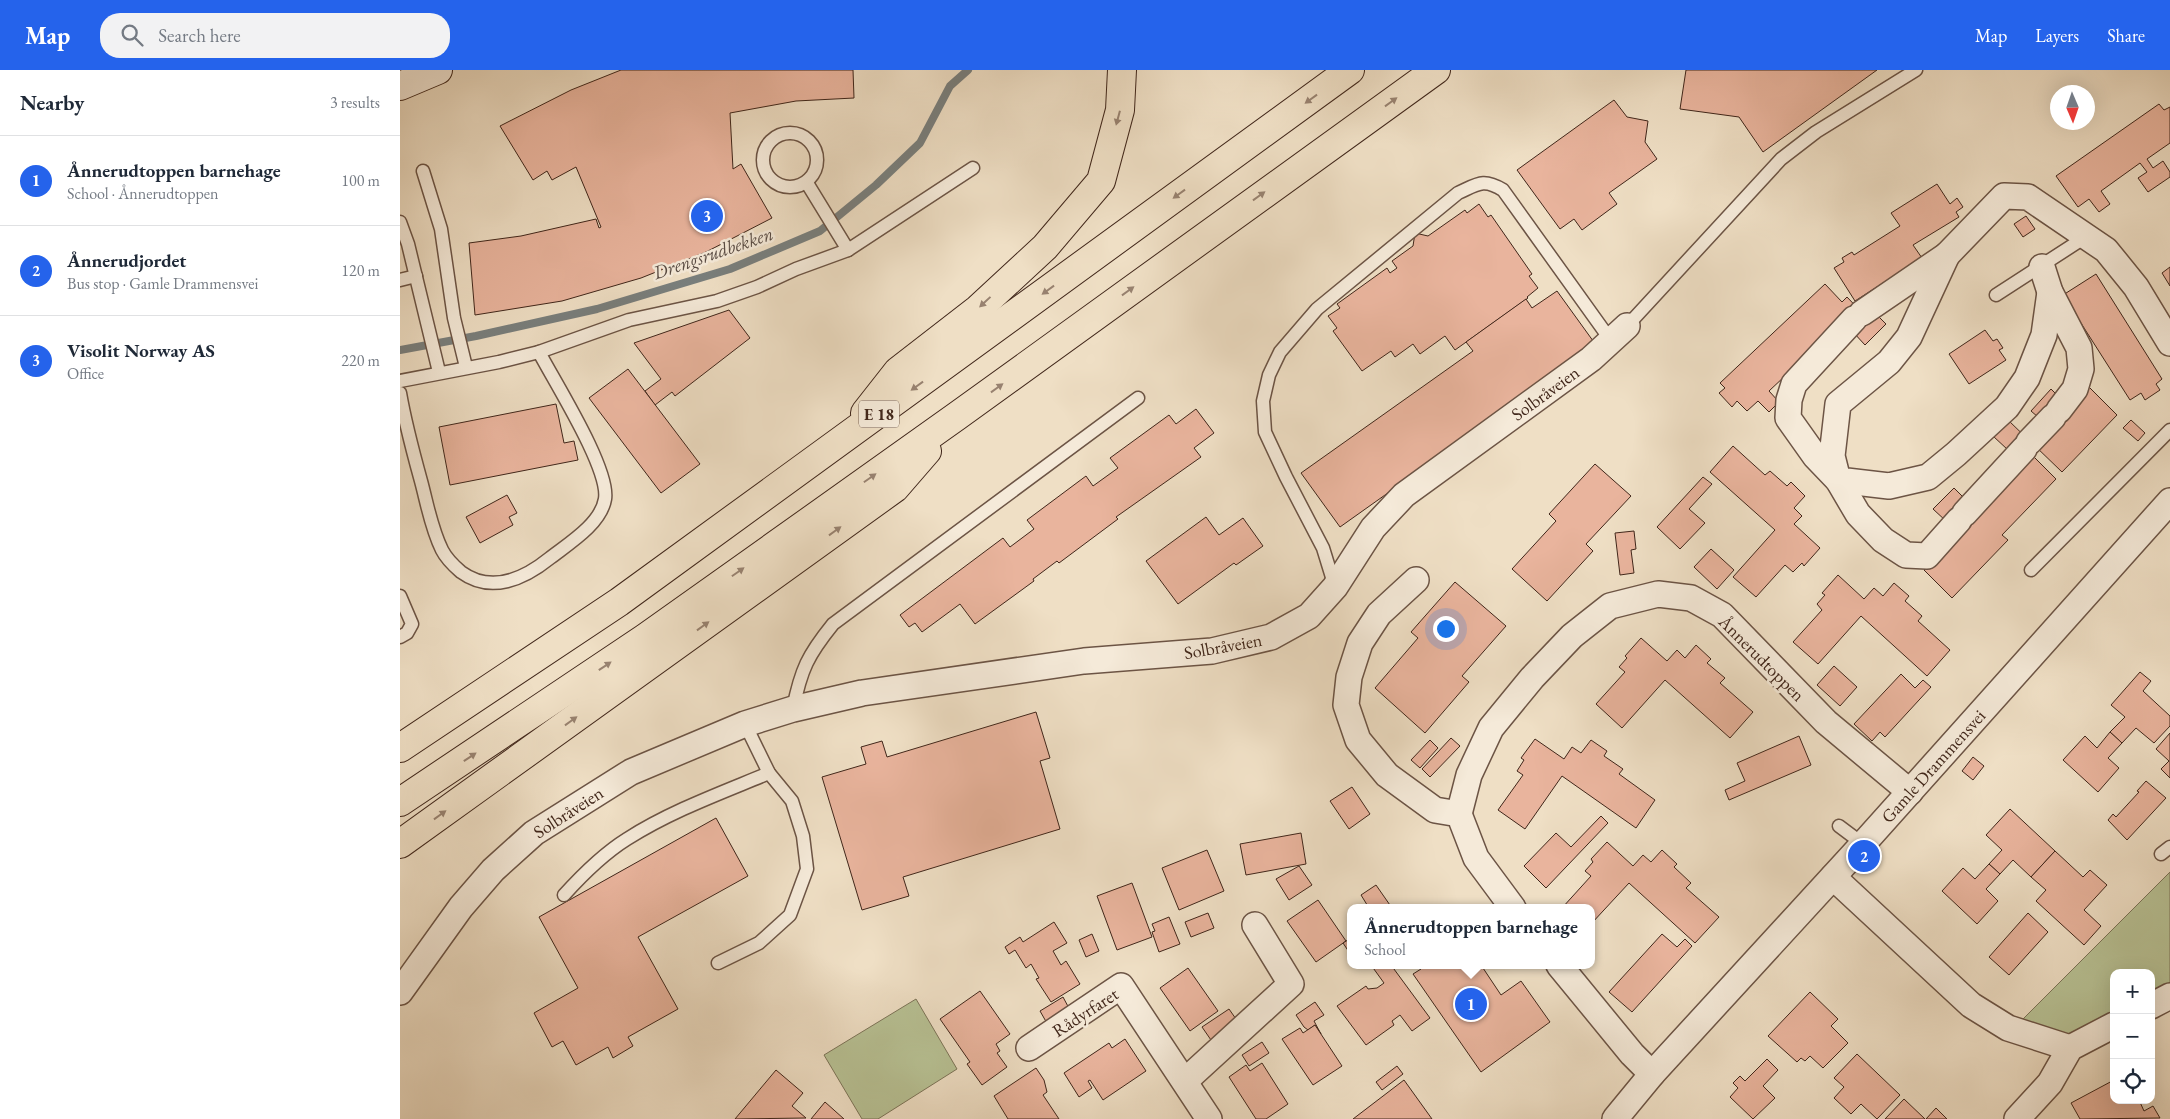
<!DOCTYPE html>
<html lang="en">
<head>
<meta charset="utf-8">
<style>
	:root { --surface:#fff; --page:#f2f2f3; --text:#1f2937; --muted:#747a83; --line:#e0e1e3; --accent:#2563eb }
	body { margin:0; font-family:"EB Garamond",serif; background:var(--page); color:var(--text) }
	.controls { position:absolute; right:15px; bottom:15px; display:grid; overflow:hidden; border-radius:10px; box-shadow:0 5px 20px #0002 }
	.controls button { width:45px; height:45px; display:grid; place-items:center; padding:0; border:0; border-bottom:1px solid var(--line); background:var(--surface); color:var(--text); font:25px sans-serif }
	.compass { position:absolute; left:1650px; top:15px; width:45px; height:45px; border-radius:50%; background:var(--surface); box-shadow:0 5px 20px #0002; rotate:178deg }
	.you { position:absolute; left:1045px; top:558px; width:18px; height:18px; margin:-12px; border:4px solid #fff; border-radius:50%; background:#1a73e8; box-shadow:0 0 0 8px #1a73e833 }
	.badge { display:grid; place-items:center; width:32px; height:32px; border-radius:50%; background:var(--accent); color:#fff; font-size:16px; font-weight:700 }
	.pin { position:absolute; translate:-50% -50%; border:2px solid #fff; box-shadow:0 1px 5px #0006 }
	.popup { position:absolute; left:947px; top:834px; width:248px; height:65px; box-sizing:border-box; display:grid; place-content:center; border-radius:10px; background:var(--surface); filter:drop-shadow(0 1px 4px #0005); font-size:16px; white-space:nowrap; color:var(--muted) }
	.popup b { font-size:19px; color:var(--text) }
	.popup::after { content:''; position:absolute; left:50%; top:100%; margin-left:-10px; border:10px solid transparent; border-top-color:var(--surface) }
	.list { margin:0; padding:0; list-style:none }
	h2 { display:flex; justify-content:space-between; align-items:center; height:65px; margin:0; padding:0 20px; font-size:21px }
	h2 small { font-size:16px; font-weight:400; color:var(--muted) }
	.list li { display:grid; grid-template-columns:32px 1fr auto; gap:15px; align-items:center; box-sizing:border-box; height:90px; padding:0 20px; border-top:1px solid var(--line) }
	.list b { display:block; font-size:19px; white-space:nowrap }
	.list p { margin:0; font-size:16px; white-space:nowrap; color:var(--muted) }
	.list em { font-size:16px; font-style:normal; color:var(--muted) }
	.icon { flex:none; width:28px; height:28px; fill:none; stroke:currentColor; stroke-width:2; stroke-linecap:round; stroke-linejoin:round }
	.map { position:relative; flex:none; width:1770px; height:1049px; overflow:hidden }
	header { display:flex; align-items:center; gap:30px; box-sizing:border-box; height:70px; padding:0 25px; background:var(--accent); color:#fff }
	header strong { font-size:24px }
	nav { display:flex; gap:28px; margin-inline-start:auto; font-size:18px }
	.search { width:350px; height:45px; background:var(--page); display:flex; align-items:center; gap:12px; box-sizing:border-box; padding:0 18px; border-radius:20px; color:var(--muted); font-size:19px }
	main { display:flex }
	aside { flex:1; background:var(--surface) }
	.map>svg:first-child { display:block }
	.green { fill:#b8c295; stroke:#7c7458 }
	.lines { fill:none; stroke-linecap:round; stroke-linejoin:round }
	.stream { stroke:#797f7d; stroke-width:8 }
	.building { fill:#e9b49d; stroke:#40261a }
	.lane-casing { stroke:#6c5445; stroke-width:15 }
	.street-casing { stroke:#6c5445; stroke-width:28 }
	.secondary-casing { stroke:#40261a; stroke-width:30 }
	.highway-casing { stroke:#40261a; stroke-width:30 }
	.lane { stroke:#f5ead9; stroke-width:12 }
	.street { stroke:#f5ead9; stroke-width:25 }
	.secondary { stroke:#f5ead9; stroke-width:28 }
	.highway { stroke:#efdfc5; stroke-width:28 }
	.oneway { fill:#988270 }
	.labels { text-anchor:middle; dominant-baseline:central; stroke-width:5; stroke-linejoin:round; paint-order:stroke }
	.shield { fill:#f5ead9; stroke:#766153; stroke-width:1 }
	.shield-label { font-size:16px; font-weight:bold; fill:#40261a }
	.street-label { font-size:18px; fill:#40261a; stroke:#f5ead9 }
	.water-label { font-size:19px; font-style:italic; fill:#584b43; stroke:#f5ead9 }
</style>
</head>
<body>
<header>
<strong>Map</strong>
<div class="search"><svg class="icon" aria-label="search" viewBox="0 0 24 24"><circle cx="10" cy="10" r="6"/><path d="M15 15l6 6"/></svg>Search here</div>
<nav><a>Map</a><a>Layers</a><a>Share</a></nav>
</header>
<main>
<aside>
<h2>Nearby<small>3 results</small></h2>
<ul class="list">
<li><span class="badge">1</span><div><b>Ånnerudtoppen barnehage</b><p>School · Ånnerudtoppen</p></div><em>100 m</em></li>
<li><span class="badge">2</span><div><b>Ånnerudjordet</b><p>Bus stop · Gamle Drammensvei</p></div><em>120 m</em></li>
<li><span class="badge">3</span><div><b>Visolit Norway AS</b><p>Office</p></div><em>220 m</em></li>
</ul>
</aside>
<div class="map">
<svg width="1770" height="1049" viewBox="0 0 1770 1049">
	<rect width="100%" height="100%" fill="#efdfc5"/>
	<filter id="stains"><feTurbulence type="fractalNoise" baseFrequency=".004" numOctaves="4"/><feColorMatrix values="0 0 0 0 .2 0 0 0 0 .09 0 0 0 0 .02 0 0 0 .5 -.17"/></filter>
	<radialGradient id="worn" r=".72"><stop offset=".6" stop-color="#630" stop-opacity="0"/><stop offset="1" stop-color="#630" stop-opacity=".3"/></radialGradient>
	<g class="green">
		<path d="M1770 802V934L1751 945V903H1714V965L1677 985 1618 954Z"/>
		<path d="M516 929 557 999 478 1049H462L424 985Z"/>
	</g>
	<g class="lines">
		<path class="stream" d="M0 280 76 266 197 239 330 199 420 161 476 115 520 73 550 16 568 0"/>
	</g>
	<g class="building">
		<path d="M221 0H453L454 28 396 31 330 43 333 99 341 94 372 148 306 182 241 208 162 231 75 245 69 173 121 166 196 149 199 158 201 157 176 97 152 110 147 101 133 110 100 56 171 20Z"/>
		<path d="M1286 0H1477L1363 82 1339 47 1280 39Z"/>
		<path d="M1214 30 1227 47 1248 51 1245 72 1257 89 1209 123 1217 134 1182 160 1174 149 1160 159 1117 100Z"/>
		<path d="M1759 34 1764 40 1770 37V73L1747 89 1753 98 1763 91 1770 102V107L1748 122 1738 108 1747 102 1740 93 1701 121 1710 134 1699 142 1689 129 1678 137 1656 106Z"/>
		<path d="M1537 114 1550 134 1557 128 1563 137 1556 142 1559 147 1513 175 1522 188 1455 231 1434 198 1444 192 1442 188 1452 182 1454 185 1500 156 1491 143Z"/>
		<path d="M1079 134 1088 147 1091 145 1132 204 1129 206 1138 218 1127 227 1128 228 1055 280 1045 266 1020 284 1013 274 995 287 991 281 962 301 933 261 937 258 928 246 940 238 937 234 987 198 990 203 997 198 992 191 1013 176 1015 163 1028 166 1065 140 1067 143Z"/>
		<path d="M1626 146 1635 159 1623 167 1614 154Z"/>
		<path d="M1770 197V216L1762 203Z"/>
		<path d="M1696 204 1762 309 1756 314 1760 320 1745 330 1741 323 1730 330 1663 225Z"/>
		<path d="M1425 214 1442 232 1447 227 1467 248 1474 242 1486 254 1465 275 1453 262 1450 245 1369 321 1379 332 1369 342 1358 331 1347 341 1337 331 1332 337 1319 323 1325 318 1320 313Z"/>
		<path d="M1157 221 1196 275 940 457 901 403 1073 281 1066 272 1126 229 1132 238Z"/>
		<path d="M329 240 350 268 275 326 272 322 255 335 245 321 261 309 234 273Z"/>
		<path d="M1585 260 1593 271 1597 269 1603 278 1599 280 1606 290 1569 314 1549 284Z"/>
		<path d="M228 299 300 394 261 423 189 328Z"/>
		<path d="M1689 317 1717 345 1662 402 1633 374 1638 347 1631 341 1651 319 1658 326 1663 344Z"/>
		<path d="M156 334 164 373 174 371 178 390 50 415 39 357Z"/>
		<path d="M796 339 814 363 794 378 801 387 716 447 718 449 659 493 657 491 633 509 634 511 575 554 560 534 522 562 515 553 509 557 500 545 603 468 610 477 634 459 627 450 686 406 693 416 718 398 710 388 769 345 776 354Z"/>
		<path d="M1608 350 1639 380 1633 386 1656 409 1602 465 1608 470 1552 528 1524 500 1567 457 1546 451 1533 439 1554 418 1566 430 1608 380 1593 366Z"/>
		<path d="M1731 350 1745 363 1738 371 1723 358Z"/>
		<path d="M1333 376 1365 405 1370 401 1387 416 1391 412 1405 426 1394 438 1402 446 1394 454 1420 478 1404 496 1402 493 1393 502 1385 495 1356 527 1333 507 1375 460 1310 402Z"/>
		<path d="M1195 394 1231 426 1186 474 1193 481 1147 531 1112 499 1156 451 1149 444Z"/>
		<path d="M1303 407 1312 414 1289 439 1305 453 1280 479 1257 457Z"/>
		<path d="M107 425 117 443 109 447 113 455 80 473 66 447Z"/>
		<path d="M806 447 819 465 843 448 863 476 836 495 834 493 778 534 746 491Z"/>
		<path d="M1234 461 1236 479 1231 480 1234 503 1220 505 1215 463Z"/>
		<path d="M1311 479 1334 500 1317 519 1294 497Z"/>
		<path d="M1438 505 1464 529 1474 518 1483 526 1494 513 1509 526 1505 531 1522 546 1518 551 1550 580 1527 606 1461 546 1418 594 1393 572 1422 540 1417 534 1425 525 1422 523Z"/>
		<path d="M1055 512 1106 556 1062 606 1069 612 1025 663 975 618 1018 568 1011 562Z"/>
		<path d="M1241 568 1267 591 1277 580 1285 588 1296 575 1311 589 1307 593 1325 608 1320 613 1353 642 1330 668 1265 610 1222 658 1196 634 1225 602 1219 597 1227 588 1225 586Z"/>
		<path d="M1434 596 1457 617 1440 636 1417 615Z"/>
		<path d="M1740 602 1751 611 1743 621 1770 646V656L1754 673 1736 658 1722 673 1710 662 1725 647 1711 635Z"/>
		<path d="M1501 604 1515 618 1523 610 1531 617 1485 667 1480 662 1472 671 1454 654Z"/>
		<path d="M636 642 650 688 640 691 660 759 503 807 509 826 462 840 422 707 466 694 461 677 482 671 487 687Z"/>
		<path d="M1710 662 1722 673 1708 688 1719 698 1698 722 1663 690 1685 666 1697 678Z"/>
		<path d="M1770 663V708L1761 699 1769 691 1756 679Z"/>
		<path d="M1399 666 1411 695 1329 730 1325 720 1345 711 1337 693Z"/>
		<path d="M1051 668 1060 676 1030 707 1022 699Z"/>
		<path d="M1135 669 1164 689 1172 677 1181 683 1191 670 1207 681 1204 686 1223 699 1219 704 1255 730 1236 758 1162 706 1125 759 1098 740 1123 705 1117 701 1124 690 1121 688Z"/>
		<path d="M1030 670 1038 678 1020 698 1011 690Z"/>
		<path d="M1573 687 1584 696 1573 710 1562 701Z"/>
		<path d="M1746 711 1766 728 1727 770 1708 750 1713 744 1716 747 1739 722 1737 721Z"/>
		<path d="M952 717 970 744 949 759 930 731Z"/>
		<path d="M1610 739 1655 781 1631 807 1613 790 1600 804 1589 794 1602 780 1586 765Z"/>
		<path d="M1201 746 1208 753 1146 818 1124 796 1156 763 1171 777Z"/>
		<path d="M316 748 348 806 238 867 278 939 228 967 233 976 213 988 208 977 176 995 163 971 152 977 134 943 178 918 139 847Z"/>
		<path d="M901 763 906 794 846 805 840 774Z"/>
		<path d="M1207 772 1233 796 1243 785 1251 792 1262 780 1277 794 1274 797 1291 813 1286 818 1319 847 1295 873 1229 813 1191 854V838H1162L1191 806 1185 801 1193 792 1191 789Z"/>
		<path d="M807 780 824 821 779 840 762 798Z"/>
		<path d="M1655 781 1683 807 1690 800 1707 815 1684 840 1701 856 1684 875 1636 831 1646 820 1631 807Z"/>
		<path d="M1589 794 1600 804 1586 819 1598 831 1577 854 1542 821 1563 798 1575 809Z"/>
		<path d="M899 796 912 815 889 830 876 809Z"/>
		<path d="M732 813 752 867 717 880 697 826Z"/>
		<path d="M976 815 992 838H969L961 825Z"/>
		<path d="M918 830 946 871 916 892 887 851Z"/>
		<path d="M808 843 814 858 791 867 785 852Z"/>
		<path d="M1628 843 1648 862 1609 905 1589 887Z"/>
		<path d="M769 847 780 874 759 882 752 862 755 861 752 854Z"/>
		<path d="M654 852 667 873 653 881 661 895 666 891 680 914 651 932 636 909 639 908 631 894 626 898 615 880 609 884 605 877 620 867 623 872Z"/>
		<path d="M692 864 699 881 686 887 679 870Z"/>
		<path d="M1262 864 1277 877 1285 869 1292 876 1232 942 1209 922Z"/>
		<path d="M951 868V885L943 873Z"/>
		<path d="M971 895H991L1030 948 1012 961 1000 945 992 951 994 955 966 975 937 936 966 916 968 919 977 918 984 913Z"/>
		<path d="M1019 895H1081L1101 925 1121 911 1150 952 1081 1002 1013 904 1021 899Z"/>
		<path d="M788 898 818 941 790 961 760 918Z"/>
		<path d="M580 921 610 964 596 974 600 981 597 983 607 997 582 1015 567 994 570 992 540 949Z"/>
		<path d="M1410 922 1438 949 1431 956 1448 973 1423 998 1410 986 1405 991 1401 988 1397 992 1368 966Z"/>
		<path d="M663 927 671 942 648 955 640 941Z"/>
		<path d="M915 932 924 945 914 951 921 964 915 955 908 960 904 957 896 945Z"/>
		<path d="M829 939 836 949 811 970 802 957Z"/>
		<path d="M915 955 942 996 913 1015 882 969 900 958 903 963Z"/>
		<path d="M725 969 746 1001 703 1030 690 1010 688 1011 692 1018 679 1027 664 1003 709 973 712 978Z"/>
		<path d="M862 972 869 983 849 996 842 985Z"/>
		<path d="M1457 984 1500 1025 1477 1049 1461 1034 1451 1044 1434 1028 1444 1017 1434 1008Z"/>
		<path d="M1367 989 1378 1000 1363 1016 1375 1028 1353 1049 1330 1027 1338 1018 1333 1013 1340 1006 1345 1011Z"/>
		<path d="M862 993 888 1034 866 1049H856L829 1007 846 995 850 1001Z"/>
		<path d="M997 996 1003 1004 982 1020 976 1012Z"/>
		<path d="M636 998 644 1010 647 1022 643 1025 659 1049H608L594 1026Z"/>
		<path d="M376 1000 403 1023 392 1036 406 1048 335 1049Z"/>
		<path d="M1004 1010 1032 1049H953Z"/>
		<path d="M1714 1010V1030H1739L1744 1041 1753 1036 1760 1048 1680 1049 1671 1033Z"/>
		<path d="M1504 1029 1525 1049H1485Z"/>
		<path d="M425 1032 444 1049H411Z"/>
		<path d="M1536 1038 1547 1049H1526Z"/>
	</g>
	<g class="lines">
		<defs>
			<g id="lane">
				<circle cx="390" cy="90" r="27"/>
				<path d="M23 101 41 159 54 248 66 297"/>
				<path d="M407 113 448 180"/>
				<path d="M0 152 8 174 39 302"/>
				<path d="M0 210 16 206"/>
				<path d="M1596 225 1687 166"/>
				<path d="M1227 256 1381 89 1416 62 1516 0"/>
				<path d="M0 311 99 292 139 282 229 250 317 231 357 217 396 199 448 180 573 98"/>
				<path d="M0 323C5 352 13 382 21 411 27 433 31 458 42 480 46 488 54 496 61 502 91 524 124 509 150 488 168 474 201 454 205 429 210 399 154 311 139 282"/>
				<path d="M1631 500 1770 360"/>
				<path d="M935 517 923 478 886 407 865 362 863 331 869 305 880 282 917 239 1058 123C1078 114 1083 108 1103 120L1212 272"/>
				<path d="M0 526 12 554 7 563 0 567"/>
				<path d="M393 639C401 599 408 585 433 554L738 328"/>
				<path d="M1439 756 1463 774"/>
				<path d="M1761 784 1770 777"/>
				<path d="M164 825C183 804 203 784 227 769 271 741 321 723 369 703"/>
				<path d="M318 893 359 873 390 845 407 799 403 766 392 731 369 703 345 654"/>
			</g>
			<g id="street">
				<path d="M1547 185 1509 267 1489 292 1438 334 1432 386 1438 410 1489 416 1528 407 1556 384 1607 337 1627 308 1644 265 1650 222"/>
				<path d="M1642 197 1650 222 1679 278 1681 299 1675 319 1659 340"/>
				<path d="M1462 243 1547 185 1604 126 1628 127 1706 180 1736 217 1770 273"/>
				<path d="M1454 249 1394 314 1389 330 1388 348 1415 386 1438 410 1458 444 1483 470 1506 485 1527 486 1559 450"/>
				<path d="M1629 372 1653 347"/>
				<path d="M1565 443 1624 379"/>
				<path d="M1016 510 979 544 960 573 949 607 946 635 958 670 987 705 1035 740 1059 744 1076 788 1113 838"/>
				<path d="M1059 744 1069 705 1091 658 1132 608 1172 566 1210 536 1258 524 1291 528 1322 545 1426 652 1510 722"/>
				<path d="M1433 807 1571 935 1608 958 1670 978"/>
				<path d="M1159 895 1232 984 1252 1004"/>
				<path d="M0 922 61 837 93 800 134 763 231 702 345 654 393 639 462 623 684 591 812 581 871 567 909 546 935 517 973 458 1004 425 1191 289 1227 256"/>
				<path d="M1751 936 1770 926"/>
				<path d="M629 978 721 916 809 1049"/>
				<path d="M785 1011 891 914 855 855"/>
				<path d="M1215 1049 1252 1004 1463 774 1770 431"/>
				<path d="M1617 1049 1650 1013 1670 978 1714 955"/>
			</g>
			<path id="secondary" d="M0 16 38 0"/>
			<g id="highway">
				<path d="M465 343 498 301 578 239 645 177 701 111 720 40 722 0"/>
				<path d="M0 678 219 532 950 0"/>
				<path d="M0 732 245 568 557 346 1036 0"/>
				<path d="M0 774 495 418 527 381"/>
			</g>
		</defs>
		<use href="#lane" class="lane-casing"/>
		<use href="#street" class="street-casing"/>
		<use href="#secondary" class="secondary-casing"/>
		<use href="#highway" class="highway-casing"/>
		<use href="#lane" class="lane"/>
		<use href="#street" class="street"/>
		<use href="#secondary" class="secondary"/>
		<use href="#highway" class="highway"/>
	</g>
	<defs><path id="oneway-solid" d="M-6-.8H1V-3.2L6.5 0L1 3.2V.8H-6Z" transform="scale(1.25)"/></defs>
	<g class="oneway">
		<use href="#oneway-solid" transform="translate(911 29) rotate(144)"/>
		<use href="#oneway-solid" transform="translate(991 32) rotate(-36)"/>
		<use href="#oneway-solid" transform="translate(718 48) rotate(105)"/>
		<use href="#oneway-solid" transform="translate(779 124) rotate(144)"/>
		<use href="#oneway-solid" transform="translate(859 126) rotate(-36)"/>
		<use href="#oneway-solid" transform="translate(648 220) rotate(144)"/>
		<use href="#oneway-solid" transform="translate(728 221) rotate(-36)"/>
		<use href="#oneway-solid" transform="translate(585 232) rotate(137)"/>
		<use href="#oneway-solid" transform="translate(517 316) rotate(144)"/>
		<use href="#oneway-solid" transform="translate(597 318) rotate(-36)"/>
		<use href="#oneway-solid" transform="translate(470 408) rotate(-35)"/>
		<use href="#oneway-solid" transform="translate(435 461) rotate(-36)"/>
		<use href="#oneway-solid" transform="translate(338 502) rotate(-35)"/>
		<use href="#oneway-solid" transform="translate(303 556) rotate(-36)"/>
		<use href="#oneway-solid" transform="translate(205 596) rotate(-34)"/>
		<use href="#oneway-solid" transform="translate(171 651) rotate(-36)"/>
		<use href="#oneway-solid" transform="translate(70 687) rotate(-34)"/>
		<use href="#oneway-solid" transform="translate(40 745) rotate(-36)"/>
	</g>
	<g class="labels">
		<rect class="shield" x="459" y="330.5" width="40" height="27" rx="4"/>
		<g class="shield-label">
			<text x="479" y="344">E 18</text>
		</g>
		<g class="street-label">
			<text transform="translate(1145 323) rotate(-36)">Solbråveien</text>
			<text transform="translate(823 576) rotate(-10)">Solbråveien</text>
			<text transform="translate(1362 588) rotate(45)">Ånnerudtoppen</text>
			<text transform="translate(1533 696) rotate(-48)">Gamle Drammensvei</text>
			<text transform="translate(168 742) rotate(-33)">Solbråveien</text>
			<text transform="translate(685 942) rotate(-33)">Rådyrfaret</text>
		</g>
		<g class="water-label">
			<text transform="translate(313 183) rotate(-19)">Drengsrudbekken</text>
		</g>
	</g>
	<rect width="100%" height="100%" filter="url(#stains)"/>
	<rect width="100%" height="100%" fill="url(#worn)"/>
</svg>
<div class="controls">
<button>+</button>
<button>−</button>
<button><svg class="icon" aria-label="locate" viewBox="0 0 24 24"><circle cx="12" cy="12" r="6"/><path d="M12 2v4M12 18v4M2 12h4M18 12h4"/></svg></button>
</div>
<svg class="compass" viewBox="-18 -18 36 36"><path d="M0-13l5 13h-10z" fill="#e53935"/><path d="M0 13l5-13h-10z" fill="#747a83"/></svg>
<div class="you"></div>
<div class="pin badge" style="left:1071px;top:934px">1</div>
<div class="popup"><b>Ånnerudtoppen barnehage</b>School</div>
<div class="pin badge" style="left:1464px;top:786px">2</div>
<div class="pin badge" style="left:307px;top:146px">3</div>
</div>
</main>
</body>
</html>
